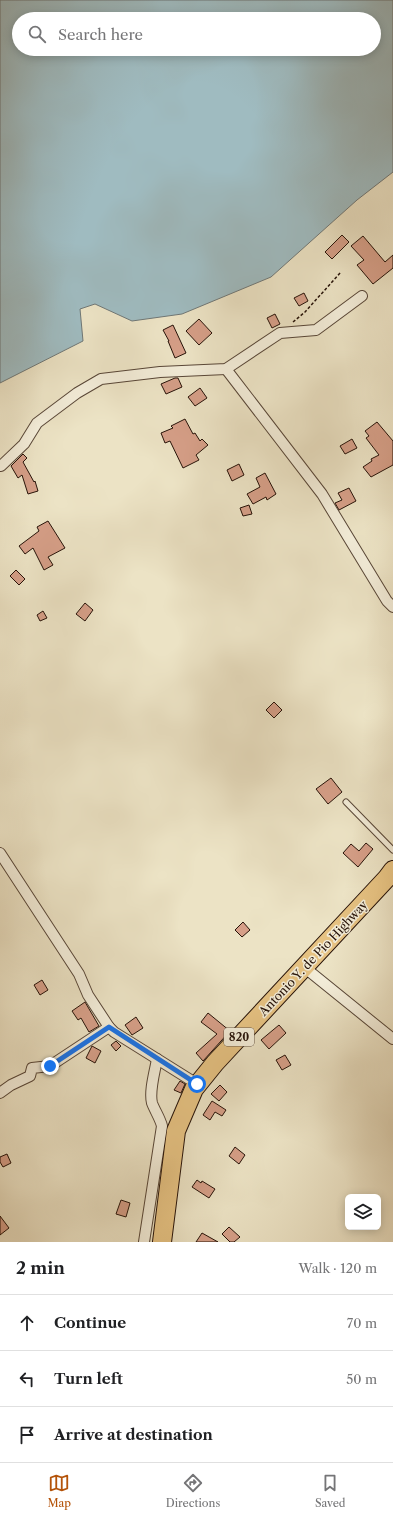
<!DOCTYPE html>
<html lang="en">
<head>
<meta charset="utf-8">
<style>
	:root { --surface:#fff; --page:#f2f2f2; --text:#202124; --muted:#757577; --line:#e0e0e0; --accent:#b45309 }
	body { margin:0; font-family:"Libre Caslon Text",serif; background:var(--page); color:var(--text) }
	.controls { position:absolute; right:12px; bottom:12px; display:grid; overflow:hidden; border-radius:6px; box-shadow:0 2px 10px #0003 }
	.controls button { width:36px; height:36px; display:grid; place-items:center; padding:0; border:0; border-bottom:1px solid var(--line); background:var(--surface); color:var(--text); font:20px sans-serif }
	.stop { position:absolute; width:12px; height:12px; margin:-9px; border:3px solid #1a73e8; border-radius:50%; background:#fff }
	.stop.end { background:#1a73e8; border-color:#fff; box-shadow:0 1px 4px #0008 }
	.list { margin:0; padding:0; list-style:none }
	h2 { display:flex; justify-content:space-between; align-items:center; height:52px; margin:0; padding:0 16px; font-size:17px }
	h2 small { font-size:13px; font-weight:400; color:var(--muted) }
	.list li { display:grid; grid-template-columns:26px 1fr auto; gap:12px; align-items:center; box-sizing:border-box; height:56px; padding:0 16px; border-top:1px solid var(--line) }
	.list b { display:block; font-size:15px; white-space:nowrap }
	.list em { font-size:13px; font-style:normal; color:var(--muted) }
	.icon { flex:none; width:22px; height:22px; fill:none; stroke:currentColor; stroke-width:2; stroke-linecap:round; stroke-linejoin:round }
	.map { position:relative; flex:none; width:393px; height:1242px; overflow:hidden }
	.search { position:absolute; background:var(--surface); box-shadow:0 2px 10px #0003; left:12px; right:12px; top:12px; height:44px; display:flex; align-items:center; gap:10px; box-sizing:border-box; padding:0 14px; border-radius:22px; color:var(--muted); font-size:15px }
	.sheet { height:220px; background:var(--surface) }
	nav { display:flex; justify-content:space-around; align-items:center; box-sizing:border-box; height:56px; border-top:1px solid var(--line); background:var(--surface); font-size:11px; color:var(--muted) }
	nav a { display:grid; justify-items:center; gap:2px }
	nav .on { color:var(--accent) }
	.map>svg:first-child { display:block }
	.water { fill:#9fbbc0; stroke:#6f7776; fill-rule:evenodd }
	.building { fill:#d69f88; stroke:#261208 }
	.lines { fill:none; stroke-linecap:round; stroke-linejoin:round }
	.lane-casing { stroke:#584637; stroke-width:7 }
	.street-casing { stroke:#584637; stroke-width:12 }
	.highway-casing { stroke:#261208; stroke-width:20 }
	.path { stroke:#261208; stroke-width:1.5; stroke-dasharray:3 2; stroke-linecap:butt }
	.lane { stroke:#f3edd9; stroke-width:5 }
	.street { stroke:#f3edd9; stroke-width:10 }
	.highway { stroke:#e6c282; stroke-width:18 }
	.route { stroke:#1a73e8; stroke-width:5 }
	.labels { text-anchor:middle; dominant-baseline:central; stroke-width:3; stroke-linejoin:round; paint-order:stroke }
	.shield { fill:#f3edd9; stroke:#645447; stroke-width:1 }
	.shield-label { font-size:11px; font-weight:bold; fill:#261208 }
	.street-label { font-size:12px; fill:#261208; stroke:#f3edd9 }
</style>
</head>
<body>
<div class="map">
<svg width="393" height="1242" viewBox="0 0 393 1242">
	<rect width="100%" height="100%" fill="#ece3c5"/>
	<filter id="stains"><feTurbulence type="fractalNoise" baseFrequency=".005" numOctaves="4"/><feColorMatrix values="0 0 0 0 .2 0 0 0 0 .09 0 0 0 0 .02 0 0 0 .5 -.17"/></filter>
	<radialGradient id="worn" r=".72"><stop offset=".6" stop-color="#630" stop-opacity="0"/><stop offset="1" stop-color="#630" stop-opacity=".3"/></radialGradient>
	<path class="water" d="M0 0H393V172L357 200 271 277 182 314 132 321 95 304 80 309 83 341 0 383ZM19 19H374V49H19Z"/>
	<g class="building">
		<path d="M342 235 349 242 332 259 325 252Z"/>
		<path d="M363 236 385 262 393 255V268L373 284 357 265 364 260 351 246Z"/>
		<path d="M304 293 308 301 299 306 294 298Z"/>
		<path d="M275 314 280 324 272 328 267 318Z"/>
		<path d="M199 319 212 333 199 345 186 331Z"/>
		<path d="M173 325 186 353 175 358 168 341H169L163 330Z"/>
		<path d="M175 378H178L182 387 166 394 161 384Z"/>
		<path d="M200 388 207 398 195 406 188 397Z"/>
		<path d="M185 419 193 434 195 433 200 441 202 439 208 445 196 455 199 460 183 468 170 441 165 443 161 433 173 428 171 426Z"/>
		<path d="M377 422 393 441V465L371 477 363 467 372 461 371 459 379 455 366 438 369 436 365 431Z"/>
		<path d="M352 439 357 448 345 454 340 446Z"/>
		<path d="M23 454 27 458 23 462 34 482 35 481 38 491 28 494 22 475 18 478 11 466Z"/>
		<path d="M239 464 244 475 232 481 227 470Z"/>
		<path d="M265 473 276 494 267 500 266 497 253 504 247 494 260 487 256 478Z"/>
		<path d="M349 488 356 501 339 510 335 503 342 500 338 493Z"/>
		<path d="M249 505 252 514 243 516 240 508Z"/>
		<path d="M48 521 65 548 48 557 53 565 44 570 33 548 25 554 19 546 39 531 37 527Z"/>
		<path d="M16 570 25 579 19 585 10 576Z"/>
		<path d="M85 603 93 610 85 621 76 614Z"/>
		<path d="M43 611 47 618 40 621 37 615Z"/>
		<path d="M274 702 282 710 274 718 266 710Z"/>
		<path d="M331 778 342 792 328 804 316 789Z"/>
		<path d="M366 843 373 849 358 867 343 853 351 844 359 851Z"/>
		<path d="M243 922 250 930 242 937 235 930Z"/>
		<path d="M42 980 48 990 40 995 34 985Z"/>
		<path d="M85 1002 99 1026 89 1032 81 1018 78 1020 72 1011Z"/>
		<path d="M208 1013 230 1031 203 1061 196 1053 217 1034 201 1022Z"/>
		<path d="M136 1017 143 1028 132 1035 125 1025Z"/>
		<path d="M279 1025 286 1033 269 1049 261 1040Z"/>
		<path d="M116 1041 121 1046 116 1051 111 1045Z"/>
		<path d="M92 1046 101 1051 95 1063 86 1058Z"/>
		<path d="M285 1055 291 1065 282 1070 276 1060Z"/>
		<path d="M180 1081 185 1084 181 1093 174 1090Z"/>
		<path d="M220 1085 227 1092 219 1101 211 1094Z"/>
		<path d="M212 1101 226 1110 222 1116 215 1112 210 1120 203 1115Z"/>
		<path d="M235 1147 245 1155 239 1164 229 1156Z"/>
		<path d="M7 1154 11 1163 3 1167 0 1162V1157Z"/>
		<path d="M197 1180 201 1183 202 1181 215 1189 209 1198 192 1187Z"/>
		<path d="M121 1200 130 1203 126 1217 116 1214Z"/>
		<path d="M0 1216 9 1228 0 1235Z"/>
		<path d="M229 1227 240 1237 234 1242H230L222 1234Z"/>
		<path d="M202 1233 218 1242H196Z"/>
	</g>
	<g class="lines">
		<defs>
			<path id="lane" d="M346 802 393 850"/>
			<g id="street">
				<path d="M226 369 322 494 387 601 393 607"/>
				<path d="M1 466 24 444 37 423 77 393 101 379 160 372 226 369 280 333 316 330 362 296"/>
				<path d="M0 853 79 974 88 995 109 1027 50 1066 32 1068 30 1076 11 1085 0 1093"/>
				<path d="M304 967 393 1039"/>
				<path d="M109 1027 114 1032 197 1084"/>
				<path d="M144 1242 162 1126C160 1118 155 1111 152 1103 149 1091 155 1071 157 1059"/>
			</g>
			<path id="highway" d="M162 1242 176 1131 194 1089 215 1063 387 878 393 870"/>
		</defs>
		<use href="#lane" class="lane-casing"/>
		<use href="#street" class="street-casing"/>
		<use href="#highway" class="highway-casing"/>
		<path class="path" d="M293 322 305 312 341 272"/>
		<use href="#lane" class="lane"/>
		<use href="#street" class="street"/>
		<use href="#highway" class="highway"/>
	</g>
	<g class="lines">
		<path class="route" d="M50 1066 109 1027 197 1084"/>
	</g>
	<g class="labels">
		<rect class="shield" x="224" y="1028" width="30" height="18" rx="3"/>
		<g class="shield-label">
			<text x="239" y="1037">820</text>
		</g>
		<g class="street-label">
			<text transform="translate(313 958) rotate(-47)">Antonio Y. de Pio Highway</text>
		</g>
	</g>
	<rect width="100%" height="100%" filter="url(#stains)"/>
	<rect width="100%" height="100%" fill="url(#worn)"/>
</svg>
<div class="controls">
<button><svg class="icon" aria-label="layers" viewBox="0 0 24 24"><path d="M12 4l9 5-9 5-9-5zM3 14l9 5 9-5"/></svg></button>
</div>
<div class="stop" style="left:197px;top:1084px"></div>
<div class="stop end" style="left:50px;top:1066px"></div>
<div class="search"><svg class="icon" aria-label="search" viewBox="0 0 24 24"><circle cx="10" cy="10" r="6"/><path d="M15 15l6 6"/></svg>Search here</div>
</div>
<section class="sheet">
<h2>2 min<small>Walk · 120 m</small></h2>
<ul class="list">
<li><svg class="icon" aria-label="ahead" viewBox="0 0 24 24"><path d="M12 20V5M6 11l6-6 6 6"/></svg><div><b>Continue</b></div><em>70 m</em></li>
<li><svg class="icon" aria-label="left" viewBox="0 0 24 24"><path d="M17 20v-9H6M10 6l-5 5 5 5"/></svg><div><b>Turn left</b></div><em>50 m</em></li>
<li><svg class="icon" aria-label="arrive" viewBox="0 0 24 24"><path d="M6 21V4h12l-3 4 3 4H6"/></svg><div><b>Arrive at destination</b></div></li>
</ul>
</section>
<nav>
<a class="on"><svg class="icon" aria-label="map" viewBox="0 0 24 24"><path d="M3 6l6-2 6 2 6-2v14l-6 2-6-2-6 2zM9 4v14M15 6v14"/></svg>Map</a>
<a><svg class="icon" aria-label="directions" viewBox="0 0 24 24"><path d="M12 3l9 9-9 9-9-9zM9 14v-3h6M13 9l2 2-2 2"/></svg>Directions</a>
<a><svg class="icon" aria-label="saved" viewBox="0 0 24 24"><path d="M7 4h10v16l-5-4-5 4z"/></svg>Saved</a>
</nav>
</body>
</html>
